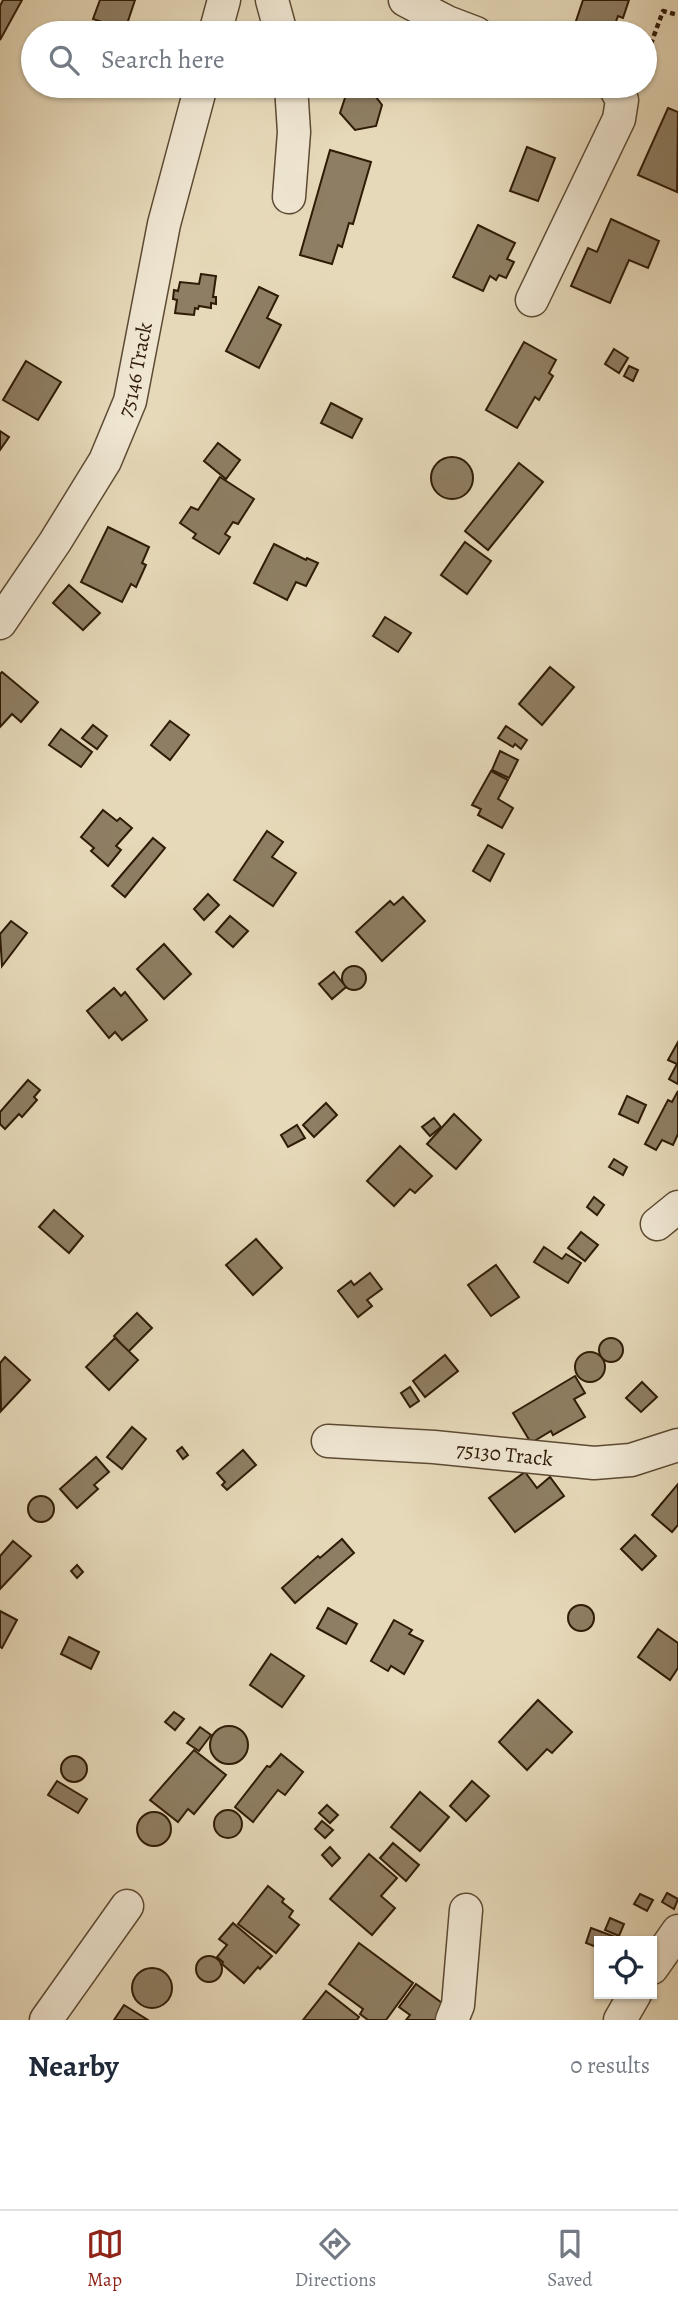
<!DOCTYPE html>
<html lang="en">
<head>
<meta charset="utf-8">
<style>
	:root { --surface:#fff; --page:#f2f2f3; --text:#1f2937; --muted:#747a83; --line:#e0e1e3; --accent:#8f2418 }
	body { margin:0; font-family:Alegreya,serif; background:var(--page); color:var(--text) }
	.controls { position:absolute; right:21px; bottom:21px; display:grid; overflow:hidden; border-radius:0px; box-shadow:0 2px 5px #0004 }
	.controls button { width:63px; height:63px; display:grid; place-items:center; padding:0; border:0; border-bottom:2px solid var(--line); background:var(--surface); color:var(--text); font:35px sans-serif }
	.list { margin:0; padding:0; list-style:none }
	h2 { display:flex; justify-content:space-between; align-items:center; height:91px; margin:0; padding:0 28px; font-size:30px }
	h2 small { font-size:23px; font-weight:400; color:var(--muted) }
	.icon { flex:none; width:38px; height:38px; fill:none; stroke:currentColor; stroke-width:2; stroke-linecap:round; stroke-linejoin:round }
	.map { position:relative; flex:none; width:678px; height:2020px; overflow:hidden }
	.search { position:absolute; background:var(--surface); box-shadow:0 2px 5px #0004; left:21px; right:21px; top:21px; height:77px; display:flex; align-items:center; gap:18px; box-sizing:border-box; padding:0 24px; border-radius:38px; color:var(--muted); font-size:26px }
	.sheet { height:189px; background:var(--surface) }
	nav { display:flex; justify-content:space-around; align-items:center; box-sizing:border-box; height:98px; border-top:2px solid var(--line); background:var(--surface); font-size:19px; color:var(--muted) }
	nav a { display:grid; justify-items:center; gap:4px }
	nav .on { color:var(--accent) }
	.map>svg:first-child { display:block }
	.building { fill:#8e7e63; stroke:#2f1b06; stroke-width:2 }
	.lines { fill:none; stroke-linecap:round; stroke-linejoin:round }
	.street-casing { stroke:#5d4a33; stroke-width:35 }
	.path { stroke:#2f1b06; stroke-width:4.5; stroke-dasharray:5 3.5; stroke-linecap:butt }
	.street { stroke:#efe6d2; stroke-width:32 }
	.labels { text-anchor:middle; dominant-baseline:central; stroke-width:5; stroke-linejoin:round; paint-order:stroke }
	.street-label { font-size:21px; fill:#2f1b06; stroke:#efe6d2 }
</style>
</head>
<body>
<div class="map">
<svg width="678" height="2020" viewBox="0 0 678 2020">
	<rect width="100%" height="100%" fill="#e6d9b9"/>
	<filter id="stains"><feTurbulence type="fractalNoise" baseFrequency=".00286" numOctaves="4"/><feColorMatrix values="0 0 0 0 .2 0 0 0 0 .09 0 0 0 0 .02 0 0 0 .5 -.17"/></filter>
	<radialGradient id="worn" r=".72"><stop offset=".6" stop-color="#630" stop-opacity="0"/><stop offset="1" stop-color="#630" stop-opacity=".3"/></radialGradient>
	<g class="building">
		<path d="M3 0H22L0 40V6Z"/>
		<path d="M100 0H135L125 30 93 19Z"/>
		<path d="M583 0H629L623 18 618 16 612 33H584L573 30Z"/>
		<path d="M371 86H391L387 94Z"/>
		<path d="M369 88 382 105 376 126 355 130 340 113 347 92Z"/>
		<path d="M668 108 678 112 677 192 638 175Z"/>
		<path d="M527 147 555 158 538 201 510 191Z"/>
		<path d="M330 150 371 162 353 224 349 223 342 247 338 245 332 264 300 255Z"/>
		<path d="M611 219 659 241 648 268 629 260 610 303 571 286 588 248 597 252Z"/>
		<path d="M478 225 515 243 507 259 514 262 506 278 499 275 496 280 490 276 483 291 453 277Z"/>
		<path d="M201 274 216 276 213 297H216V304L211 303V308L199 306 198 309 195 308 194 315 175 313 177 300 173 299 174 290 178 291 180 282 199 284Z"/>
		<path d="M259 287 278 296 267 318 281 325 259 368 226 351Z"/>
		<path d="M524 342 556 360 549 373 553 376 539 400 535 397 517 428 486 410Z"/>
		<path d="M614 349 628 358 619 373 605 364Z"/>
		<path d="M26 361 61 382 38 420 3 400Z"/>
		<path d="M629 366 638 370 633 381 624 376Z"/>
		<path d="M331 403 362 419 352 438 321 423Z"/>
		<path d="M0 431 9 437 0 450Z"/>
		<path d="M218 443 240 460 226 479 204 461Z"/>
		<circle cx="452" cy="478" r="21"/>
		<path d="M519 463 543 482 488 550 465 531Z"/>
		<path d="M220 477 254 499 238 524 233 522 225 534 230 537 219 554 193 538 196 534 180 523 191 507 198 510Z"/>
		<path d="M108 527 149 547 142 563 146 565 136 587 131 584 122 602 81 582Z"/>
		<path d="M465 542 491 561 467 594 441 575Z"/>
		<path d="M274 544 306 560 307 558 318 563 306 586 296 582 287 600 254 583Z"/>
		<path d="M69 585 100 613 83 630 53 603Z"/>
		<path d="M385 617 411 633 398 652 373 636Z"/>
		<path d="M550 667 574 687 542 725 519 704Z"/>
		<path d="M2 672 38 702 21 722 12 714 0 727V674Z"/>
		<path d="M170 721 189 735 170 760 151 745Z"/>
		<path d="M93 725 107 736 97 749 82 738Z"/>
		<path d="M506 726 527 740 521 749 515 744 513 747 498 738Z"/>
		<path d="M61 729 92 752 81 767 49 745Z"/>
		<path d="M500 751 518 760 509 778 492 770Z"/>
		<path d="M491 771 508 780 498 799 513 808 502 828 478 815 481 809 472 805Z"/>
		<path d="M103 810 117 821 120 818 132 828 116 846 121 850 108 866 91 851 94 848 81 837Z"/>
		<path d="M267 831 283 842 272 857 296 873 273 906 234 880Z"/>
		<path d="M153 838 165 848 125 897 112 886Z"/>
		<path d="M488 845 504 854 490 881 473 871Z"/>
		<path d="M208 894 219 905 204 920 194 909Z"/>
		<path d="M403 897 425 921 382 961 356 932 390 901 394 905Z"/>
		<path d="M230 916 248 931 233 947 216 932Z"/>
		<path d="M11 921 27 933 2 966 0 934Z"/>
		<path d="M164 944 191 974 164 999 137 969Z"/>
		<circle cx="354" cy="978" r="12"/>
		<path d="M334 972 346 987 332 999 319 984Z"/>
		<path d="M114 988 121 996 125 992 147 1020 122 1040 115 1032 109 1038 87 1011Z"/>
		<path d="M678 1042V1084L669 1079 677 1064 668 1060Z"/>
		<path d="M28 1080 40 1090 34 1097 37 1100 22 1117 19 1114 5 1129 0 1124V1112Z"/>
		<path d="M678 1091V1134L673 1145 662 1140 656 1150 645 1144 668 1100 672 1102Z"/>
		<path d="M627 1096 646 1105 638 1123 619 1114Z"/>
		<path d="M326 1103 337 1115 314 1137 303 1125Z"/>
		<path d="M454 1114 481 1140 456 1169 427 1144Z"/>
		<path d="M434 1118 441 1127 430 1136 422 1127Z"/>
		<path d="M297 1125 305 1138 288 1147 281 1135Z"/>
		<path d="M400 1146 432 1176 415 1193 410 1189 394 1206 367 1181Z"/>
		<path d="M614 1159 627 1167 623 1175 609 1167Z"/>
		<path d="M594 1197 604 1205 597 1215 587 1207Z"/>
		<path d="M54 1210 83 1236 69 1253 39 1227Z"/>
		<path d="M581 1232 598 1245 585 1261 568 1248Z"/>
		<path d="M256 1239 282 1268 253 1295 226 1265Z"/>
		<path d="M544 1247 562 1259 566 1254 581 1263 568 1283 534 1262Z"/>
		<path d="M496 1265 519 1297 491 1316 468 1285Z"/>
		<path d="M370 1273 382 1289 367 1300 372 1306 358 1317 338 1291 351 1281 354 1285Z"/>
		<path d="M137 1313 152 1328 128 1352 114 1336Z"/>
		<circle cx="611" cy="1350" r="12"/>
		<path d="M115 1338 138 1360 109 1390 86 1367Z"/>
		<circle cx="590" cy="1367" r="15"/>
		<path d="M445 1355 458 1371 425 1397 413 1381Z"/>
		<path d="M5 1357 30 1380 1 1411 0 1363Z"/>
		<path d="M575 1376 585 1393 574 1399 585 1417 553 1435 551 1431 531 1443 513 1413Z"/>
		<path d="M642 1382 657 1397 641 1412 626 1398Z"/>
		<path d="M410 1387 419 1401 410 1407 401 1393Z"/>
		<path d="M132 1427 146 1439 122 1469 107 1457Z"/>
		<path d="M182 1447 188 1455 183 1459 177 1451Z"/>
		<path d="M243 1450 256 1465 227 1490 222 1485 225 1482 217 1473Z"/>
		<path d="M96 1457 109 1472 94 1485 98 1489 77 1508 60 1489Z"/>
		<path d="M525 1472 537 1488 550 1477 564 1496 515 1532 489 1498Z"/>
		<path d="M678 1484V1525L672 1532 652 1515Z"/>
		<circle cx="41" cy="1509" r="13"/>
		<path d="M635 1535 656 1556 642 1570 621 1549Z"/>
		<path d="M342 1539 354 1553 295 1603 282 1588 318 1556 320 1558Z"/>
		<path d="M13 1541 31 1556 0 1589V1556Z"/>
		<path d="M77 1565 83 1572 77 1578 71 1571Z"/>
		<circle cx="581" cy="1618" r="13"/>
		<path d="M328 1608 357 1624 346 1644 317 1628Z"/>
		<path d="M0 1611 17 1620 2 1648 0 1647Z"/>
		<path d="M394 1620 412 1630 409 1634 423 1641 404 1674 391 1666 388 1671 371 1661Z"/>
		<path d="M658 1629 678 1643V1668L670 1680 638 1657Z"/>
		<path d="M69 1637 99 1652 91 1669 61 1654Z"/>
		<path d="M271 1654 304 1676 282 1707 250 1685Z"/>
		<path d="M538 1700 572 1732 552 1753 547 1749 527 1770 499 1742Z"/>
		<path d="M174 1712 184 1719 175 1730 165 1722Z"/>
		<circle cx="229" cy="1745" r="19"/>
		<path d="M200 1727 211 1735 199 1751 187 1743Z"/>
		<path d="M194 1750 226 1775 194 1814 188 1809 178 1822 150 1800Z"/>
		<path d="M281 1754 303 1772 285 1795 278 1790 253 1822 235 1807 267 1766 270 1767Z"/>
		<circle cx="74" cy="1769" r="13"/>
		<path d="M57 1781 87 1799 78 1813 48 1795Z"/>
		<path d="M472 1781 489 1796 466 1821 450 1806Z"/>
		<path d="M420 1792 449 1817 420 1851 391 1827Z"/>
		<path d="M327 1805 338 1815 330 1823 319 1813Z"/>
		<circle cx="228" cy="1824" r="14"/>
		<circle cx="154" cy="1829" r="17"/>
		<path d="M322 1821 333 1830 325 1838 315 1829Z"/>
		<path d="M393 1843 419 1865 406 1881 380 1858Z"/>
		<path d="M330 1847 340 1858 332 1866 322 1855Z"/>
		<path d="M369 1854 397 1878 381 1896 395 1908 372 1935 330 1899Z"/>
		<path d="M268 1886 284 1899 282 1902 293 1911 289 1917 299 1925 276 1953 238 1924Z"/>
		<path d="M667 1893 678 1899 674 1909 662 1902Z"/>
		<path d="M640 1894 653 1900 647 1911 634 1904Z"/>
		<path d="M610 1918 624 1924 619 1936 605 1930Z"/>
		<path d="M233 1923 272 1956 260 1969 258 1967 244 1983 222 1964 223 1962 217 1957 227 1945 219 1939Z"/>
		<path d="M591 1928 621 1939 620 1941H599V1948L586 1943Z"/>
		<path d="M359 1943 413 1983 386 2020H368L360 2014 363 2009 329 1984Z"/>
		<circle cx="209" cy="1969" r="13"/>
		<circle cx="152" cy="1988" r="20"/>
		<path d="M416 1984 449 2008 440 2020H406L410 2015 399 2007Z"/>
		<path d="M326 1991 359 2017 357 2020H303Z"/>
		<path d="M124 2005 148 2020H114Z"/>
	</g>
	<g class="lines">
		<defs>
			<g id="street">
				<path d="M272 0 281 33"/>
				<path d="M405 0 447 22 476 33"/>
				<path d="M215 33 224 0"/>
				<path d="M289 197 294 132 291 86"/>
				<path d="M532 300 619 119 622 100 614 86"/>
				<path id="s1" d="M0 623 55 542 105 461 130 401 164 224 201 86"/>
				<path d="M657 1224 678 1207"/>
				<path id="s2" d="M328 1441 434 1447 594 1463 631 1460 678 1445"/>
				<path d="M652 1968 678 1931"/>
				<path d="M46 2020 127 1906"/>
				<path d="M452 2020 458 2005 466 1910"/>
				<path d="M620 2020 635 1994"/>
			</g>
		</defs>
		<use href="#street" class="street-casing"/>
		<path class="path" d="M645 60 663 11 678 15"/>
		<use href="#street" class="street"/>
	</g>
	<g class="labels">
		<g class="street-label">
			<text stroke="none"><textPath href="#s1" startOffset="290">75146 Track</textPath></text>
			<text stroke="none"><textPath href="#s2" startOffset="177">75130 Track</textPath></text>
		</g>
	</g>
	<rect width="100%" height="100%" filter="url(#stains)"/>
	<rect width="100%" height="100%" fill="url(#worn)"/>
</svg>
<div class="controls">
<button><svg class="icon" aria-label="locate" viewBox="0 0 24 24"><circle cx="12" cy="12" r="6"/><path d="M12 2v4M12 18v4M2 12h4M18 12h4"/></svg></button>
</div>
<div class="search"><svg class="icon" aria-label="search" viewBox="0 0 24 24"><circle cx="10" cy="10" r="6"/><path d="M15 15l6 6"/></svg>Search here</div>
</div>
<section class="sheet">
<h2>Nearby<small>0 results</small></h2>
<ul class="list">
</ul>
</section>
<nav>
<a class="on"><svg class="icon" aria-label="map" viewBox="0 0 24 24"><path d="M3 6l6-2 6 2 6-2v14l-6 2-6-2-6 2zM9 4v14M15 6v14"/></svg>Map</a>
<a><svg class="icon" aria-label="directions" viewBox="0 0 24 24"><path d="M12 3l9 9-9 9-9-9zM9 14v-3h6M13 9l2 2-2 2"/></svg>Directions</a>
<a><svg class="icon" aria-label="saved" viewBox="0 0 24 24"><path d="M7 4h10v16l-5-4-5 4z"/></svg>Saved</a>
</nav>
</body>
</html>
